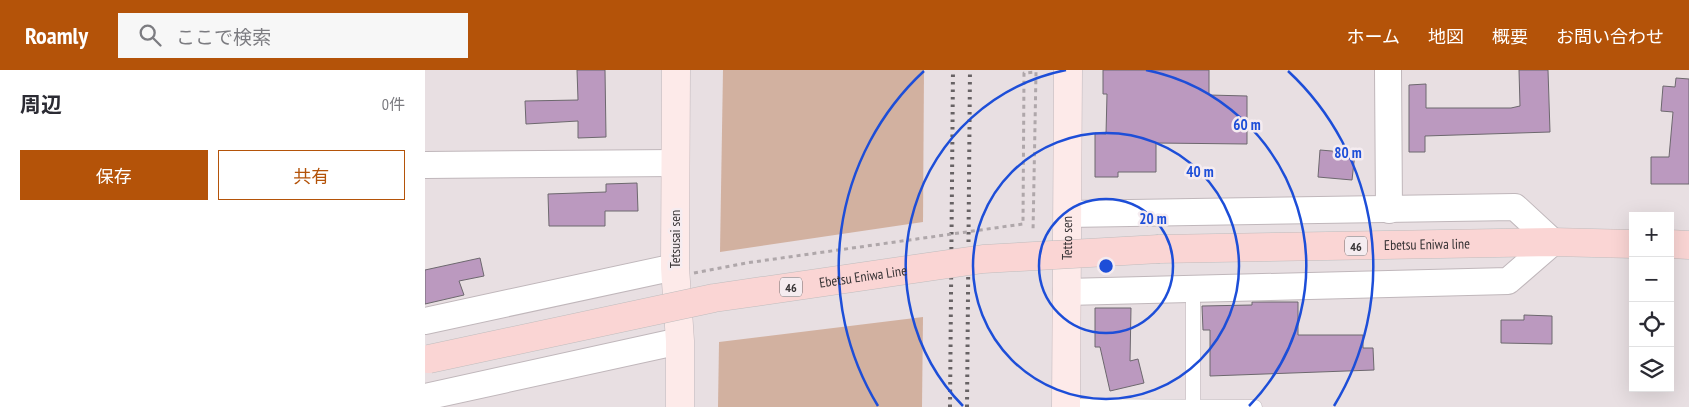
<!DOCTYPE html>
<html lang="ja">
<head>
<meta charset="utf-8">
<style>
	:root { --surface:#fff; --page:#f7f7f7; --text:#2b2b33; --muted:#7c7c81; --line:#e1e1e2; --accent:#b45309 }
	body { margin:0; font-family:"PT Sans Narrow","Noto Sans JP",sans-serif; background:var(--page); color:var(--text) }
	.controls { position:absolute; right:15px; bottom:15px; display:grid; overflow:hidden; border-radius:0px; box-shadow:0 5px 20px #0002 }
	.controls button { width:45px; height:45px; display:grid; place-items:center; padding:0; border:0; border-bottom:1px solid var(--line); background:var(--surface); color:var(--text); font:25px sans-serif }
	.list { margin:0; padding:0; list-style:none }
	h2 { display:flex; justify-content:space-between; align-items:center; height:65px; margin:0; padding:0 20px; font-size:21px }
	h2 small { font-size:16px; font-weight:400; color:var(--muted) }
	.actions { display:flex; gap:10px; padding:15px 20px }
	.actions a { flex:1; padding:11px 0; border:1px solid var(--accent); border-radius:0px; text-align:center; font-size:18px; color:var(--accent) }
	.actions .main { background:var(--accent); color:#fff }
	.icon { flex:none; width:28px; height:28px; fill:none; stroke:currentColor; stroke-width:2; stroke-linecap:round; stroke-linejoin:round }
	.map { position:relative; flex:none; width:1264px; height:337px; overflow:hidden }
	header { display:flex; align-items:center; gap:30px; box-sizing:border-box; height:70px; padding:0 25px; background:var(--accent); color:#fff }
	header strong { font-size:24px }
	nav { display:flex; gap:28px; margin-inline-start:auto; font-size:18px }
	.search { width:350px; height:45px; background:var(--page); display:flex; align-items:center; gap:12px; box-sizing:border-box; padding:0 18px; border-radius:0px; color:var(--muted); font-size:19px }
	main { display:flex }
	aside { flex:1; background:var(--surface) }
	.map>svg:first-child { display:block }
	.green { fill:#d2b1a0 }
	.building { fill:#bb99bf; stroke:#6d686e }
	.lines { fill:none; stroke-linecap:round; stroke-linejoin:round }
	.lane-casing { stroke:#c0b7bb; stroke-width:15 }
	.street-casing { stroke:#c0b7bb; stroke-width:28 }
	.secondary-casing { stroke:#c0b7bb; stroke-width:29 }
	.primary-casing { stroke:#bfbdbe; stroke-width:29 }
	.lane { stroke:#fff; stroke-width:14 }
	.street { stroke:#fff; stroke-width:26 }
	.secondary { stroke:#fdeae9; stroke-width:28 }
	.primary { stroke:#fad5d4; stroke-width:28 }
	.rail { stroke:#676264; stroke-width:4; stroke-dasharray:2.5 5; stroke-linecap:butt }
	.primary-bridge-casing { stroke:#bfbdbe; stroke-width:29; stroke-linecap:butt }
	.path-bridge { stroke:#afa7aa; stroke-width:3; stroke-dasharray:4 4; stroke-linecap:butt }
	.primary-bridge { stroke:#fad5d4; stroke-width:28 }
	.ring { fill:none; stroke:#1d4ed8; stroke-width:2.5 }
	.labels { text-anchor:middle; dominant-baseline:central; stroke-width:5; stroke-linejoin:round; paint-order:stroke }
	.shield { fill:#f5ecf0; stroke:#6f6a6c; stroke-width:1 }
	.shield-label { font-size:12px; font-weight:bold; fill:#363234 }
	.street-label { font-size:14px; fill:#363234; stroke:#f5ecf0 }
	.centre { fill:#1d4ed8; stroke:#f5ecf0; stroke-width:2.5 }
	.ring-label { font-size:15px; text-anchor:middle; font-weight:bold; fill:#1d4ed8; stroke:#f5ecf0; stroke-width:5; stroke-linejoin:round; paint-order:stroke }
</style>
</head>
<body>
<header>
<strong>Roamly</strong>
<div class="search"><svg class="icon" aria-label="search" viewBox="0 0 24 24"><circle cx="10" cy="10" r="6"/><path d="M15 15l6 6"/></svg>ここで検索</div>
<nav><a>ホーム</a><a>地図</a><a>概要</a><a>お問い合わせ</a></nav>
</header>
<main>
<aside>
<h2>周辺<small>0件</small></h2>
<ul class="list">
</ul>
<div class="actions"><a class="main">保存</a><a>共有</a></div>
</aside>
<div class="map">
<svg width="1264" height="337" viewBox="0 0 1264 337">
	<rect width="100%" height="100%" fill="#e8dfe2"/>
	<g class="green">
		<path d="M298 0H499L498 152 295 182Z"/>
		<path d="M498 247 497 337H293L294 272Z"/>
	</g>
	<g class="building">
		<path d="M152 0H180L181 67 153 68V51L101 54 100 31 153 30Z"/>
		<path d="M678 0H784V25L822 26V74L731 73V102H693V107H670V63L681 64 682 24H678Z"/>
		<path d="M1094 0H1123L1125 62 1000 66V82H984V15L1001 14V38H1086L1095 36Z"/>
		<path d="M1251 8 1264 9V114H1226V87H1244L1248 42 1236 41 1238 16 1250 17Z"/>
		<path d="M895 80 930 83 927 110 893 107Z"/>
		<path d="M212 113 213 141H180V156H124L123 124 181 122V114Z"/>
		<path d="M55 188 59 206 34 211 39 225 0 234V200Z"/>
		<path d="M827 232H873V265H938V278H948L949 300 785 306V260H778L777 236 827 235Z"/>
		<path d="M670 238H706L705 291 713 289 719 313 685 321 675 277H670Z"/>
		<path d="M1099 245 1127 246V274L1076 273V250H1099Z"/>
	</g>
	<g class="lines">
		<defs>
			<g id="lane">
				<path d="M768 218V336"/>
				<path d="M641 336 830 337"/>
			</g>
			<g id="street">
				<path d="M963 0 964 140"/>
				<path d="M0 95 250 93"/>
				<path d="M641 222 1083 211 1128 172 1090 137 642 144"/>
				<path d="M0 251 250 197"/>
				<path d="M0 327 255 271"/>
			</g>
			<g id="secondary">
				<path d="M251 0 250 197 255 271V337"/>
				<path id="s1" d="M641 337 643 0"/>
			</g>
			<g id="primary">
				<path d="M1245 174 1264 175"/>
				<path id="s2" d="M734 179 1128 172 1208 174"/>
			</g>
		</defs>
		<use href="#lane" class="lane-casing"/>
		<use href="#street" class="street-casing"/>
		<use href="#secondary" class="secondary-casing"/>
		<use href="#primary" class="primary-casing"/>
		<use href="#lane" class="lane"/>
		<use href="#street" class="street"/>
		<use href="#secondary" class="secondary"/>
		<use href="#primary" class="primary"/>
		<g class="rail">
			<path d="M525 337 528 0"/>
			<path d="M542 337 545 0"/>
		</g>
		<defs>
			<g id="primary-bridge">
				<path id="s3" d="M4 289 289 228 558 189 734 179"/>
			</g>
		</defs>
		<use href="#primary-bridge" class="primary-bridge-casing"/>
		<path class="path-bridge" d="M269 203 321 193 598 154 599 3 611 2 608 162"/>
		<use href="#primary-bridge" class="primary-bridge"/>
	</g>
	<g class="ring">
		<circle cx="681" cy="196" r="67"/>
		<circle cx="681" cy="196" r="133"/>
		<path d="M538 336A200 200 0 0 1 641 0M721 0A200 200 0 0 1 824 336"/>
		<path d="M453 336A267 267 0 0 1 499 1M863 1A267 267 0 0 1 909 336"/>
	</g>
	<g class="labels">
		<g class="shield">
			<rect x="920" y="166.5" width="22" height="19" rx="4"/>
			<rect x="355" y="207.5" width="22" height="19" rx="4"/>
		</g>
		<g class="shield-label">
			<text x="931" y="176">46</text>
			<text x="366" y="217">46</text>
		</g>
		<g class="street-label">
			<text transform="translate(250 169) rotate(-90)">Tetsusai sen</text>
			<text stroke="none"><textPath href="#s1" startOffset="169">Tetto sen</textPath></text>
			<text stroke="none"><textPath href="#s2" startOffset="268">Ebetsu Eniwa line</textPath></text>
			<text stroke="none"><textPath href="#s3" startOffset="442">Ebetsu Eniwa Line</textPath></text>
		</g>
	</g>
	<circle cx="681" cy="196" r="8" class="centre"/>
	<g class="ring-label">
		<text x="822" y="60">60 m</text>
		<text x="923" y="88">80 m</text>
		<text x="775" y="107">40 m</text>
		<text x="728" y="154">20 m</text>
	</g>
</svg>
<div class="controls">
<button>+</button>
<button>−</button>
<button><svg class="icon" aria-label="locate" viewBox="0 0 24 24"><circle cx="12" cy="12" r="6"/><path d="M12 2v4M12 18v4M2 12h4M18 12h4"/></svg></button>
<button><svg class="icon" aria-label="layers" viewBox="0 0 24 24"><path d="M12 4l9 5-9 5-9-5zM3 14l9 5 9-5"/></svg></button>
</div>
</div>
</main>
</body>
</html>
